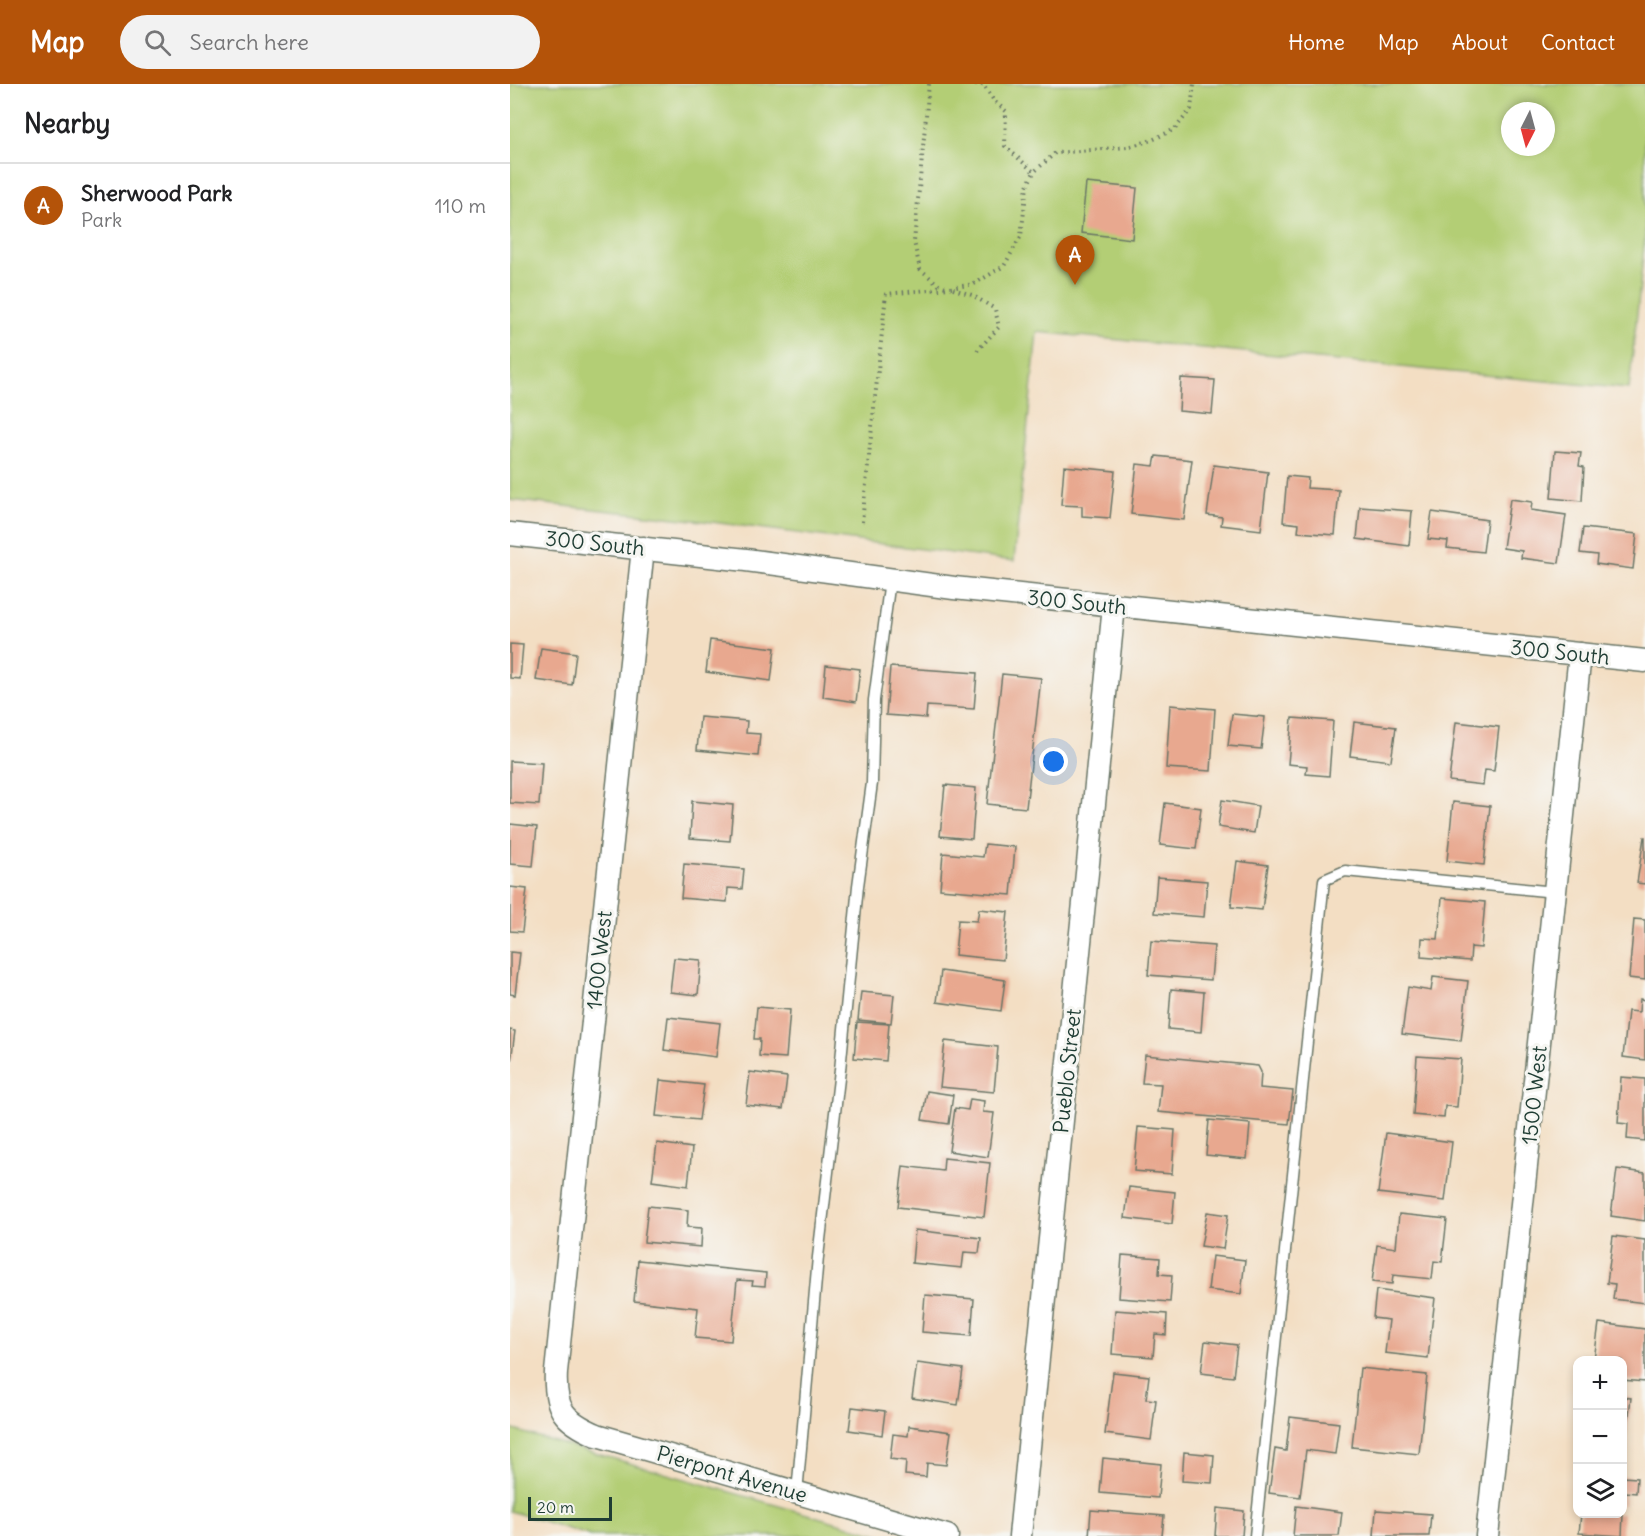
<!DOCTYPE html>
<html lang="en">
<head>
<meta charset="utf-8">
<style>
	:root { --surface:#fff; --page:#f2f2f2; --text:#202124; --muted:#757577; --line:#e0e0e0; --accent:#b45309 }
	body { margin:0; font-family:Delius,sans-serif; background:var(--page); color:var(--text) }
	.controls { position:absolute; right:18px; bottom:18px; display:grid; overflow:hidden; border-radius:12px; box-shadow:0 3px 9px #0003 }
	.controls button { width:54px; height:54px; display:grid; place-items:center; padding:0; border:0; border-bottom:2px solid var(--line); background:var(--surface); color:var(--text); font:30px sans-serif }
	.compass { position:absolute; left:991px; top:18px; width:54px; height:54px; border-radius:50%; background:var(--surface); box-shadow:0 3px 9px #0003; rotate:186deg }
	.scale { position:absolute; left:18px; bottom:15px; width:84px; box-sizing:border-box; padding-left:6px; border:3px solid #1f3d34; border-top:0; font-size:16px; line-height:21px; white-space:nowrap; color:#1f3d34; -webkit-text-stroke:4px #f6f6f2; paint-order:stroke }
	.you { position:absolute; left:544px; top:678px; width:21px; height:21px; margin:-15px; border:4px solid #fff; border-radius:50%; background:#1a73e8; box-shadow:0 0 0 9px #1a73e833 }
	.badge { display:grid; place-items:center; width:39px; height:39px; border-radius:50%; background:var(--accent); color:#fff; font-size:20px; font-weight:700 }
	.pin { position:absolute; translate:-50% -50px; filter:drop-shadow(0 2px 3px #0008) }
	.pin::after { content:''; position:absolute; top:32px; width:21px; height:18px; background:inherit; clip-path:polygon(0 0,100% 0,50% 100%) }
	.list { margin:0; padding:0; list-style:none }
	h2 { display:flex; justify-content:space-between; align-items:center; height:78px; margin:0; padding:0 24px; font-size:26px }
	h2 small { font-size:20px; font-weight:400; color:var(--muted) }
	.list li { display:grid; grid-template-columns:39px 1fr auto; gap:18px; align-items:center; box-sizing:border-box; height:84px; padding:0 24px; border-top:2px solid var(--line) }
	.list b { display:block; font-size:22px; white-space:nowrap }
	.list p { margin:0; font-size:20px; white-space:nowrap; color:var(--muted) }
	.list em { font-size:20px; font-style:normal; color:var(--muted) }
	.icon { flex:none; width:33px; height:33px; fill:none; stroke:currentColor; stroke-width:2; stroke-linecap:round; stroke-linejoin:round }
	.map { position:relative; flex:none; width:1135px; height:1452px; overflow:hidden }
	header { display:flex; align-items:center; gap:36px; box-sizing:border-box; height:84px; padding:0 30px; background:var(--accent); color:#fff }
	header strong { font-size:28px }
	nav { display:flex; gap:33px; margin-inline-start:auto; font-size:21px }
	.search { width:420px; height:54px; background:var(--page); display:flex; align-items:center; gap:15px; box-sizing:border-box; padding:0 21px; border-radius:33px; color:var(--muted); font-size:22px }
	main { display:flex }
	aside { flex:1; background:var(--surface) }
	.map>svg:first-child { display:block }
	.green { fill:#b3ce74; stroke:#698654; stroke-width:1.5; fill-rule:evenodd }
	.building { fill:#e8a88f }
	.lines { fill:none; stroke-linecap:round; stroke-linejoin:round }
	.lane-casing { stroke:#697566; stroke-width:13 }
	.street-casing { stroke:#697566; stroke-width:25 }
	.path { stroke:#697566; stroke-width:4; stroke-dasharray:1.5 4.5; stroke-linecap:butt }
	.lane { stroke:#fff; stroke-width:10 }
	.street { stroke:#fff; stroke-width:22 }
	.labels { text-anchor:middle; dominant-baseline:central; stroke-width:6; stroke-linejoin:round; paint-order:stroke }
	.street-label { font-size:21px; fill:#1f3d34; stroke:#f6f6f2 }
</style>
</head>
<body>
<header>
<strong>Map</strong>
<div class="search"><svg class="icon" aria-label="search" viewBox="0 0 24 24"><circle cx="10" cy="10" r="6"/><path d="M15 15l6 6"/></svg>Search here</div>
<nav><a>Home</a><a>Map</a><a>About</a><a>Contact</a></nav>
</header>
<main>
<aside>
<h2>Nearby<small></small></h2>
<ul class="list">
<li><span class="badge">A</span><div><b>Sherwood Park</b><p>Park</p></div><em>110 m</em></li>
</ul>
</aside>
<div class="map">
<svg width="1135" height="1452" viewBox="0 0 1135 1452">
	<rect width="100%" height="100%" fill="#f6f6f2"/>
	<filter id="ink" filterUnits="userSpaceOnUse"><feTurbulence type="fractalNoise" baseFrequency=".0167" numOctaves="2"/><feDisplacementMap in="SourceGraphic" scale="12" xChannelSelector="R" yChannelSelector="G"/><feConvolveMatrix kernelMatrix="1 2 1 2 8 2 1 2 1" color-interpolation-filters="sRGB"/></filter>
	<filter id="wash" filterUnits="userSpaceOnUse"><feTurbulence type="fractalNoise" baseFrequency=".008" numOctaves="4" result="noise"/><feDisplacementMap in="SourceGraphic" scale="24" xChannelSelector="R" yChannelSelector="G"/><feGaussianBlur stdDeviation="1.35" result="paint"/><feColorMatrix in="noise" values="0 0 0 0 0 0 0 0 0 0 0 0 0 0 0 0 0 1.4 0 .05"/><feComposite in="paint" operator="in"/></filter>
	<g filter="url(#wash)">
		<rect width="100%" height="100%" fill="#f3dec3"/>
		<g class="green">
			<path d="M0 0H1135V154L1119 305 527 248 504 477 202 438 0 416ZM1000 27H1036V63H1000Z"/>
			<path d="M0 1345 374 1452H81L0 1427Z"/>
		</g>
		<g id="blocks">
			<g class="building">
				<path d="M576 99 627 104 622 155 571 149Z"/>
				<path d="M671 294 705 296 702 330 669 327Z"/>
				<path d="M1045 367 1071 369 1069 382 1074 383 1072 417 1041 414Z"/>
				<path d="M646 372 682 376 674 436 621 430 627 380 644 382Z"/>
				<path d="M704 381 758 388 751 446 711 441 712 433 697 431Z"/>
				<path d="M554 382 605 387 600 434 572 432V422L551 421Z"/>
				<path d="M777 392 798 394 797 404 829 406 825 451 788 448 789 440 773 438Z"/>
				<path d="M1000 415 1022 418 1021 426 1056 431 1049 479 1011 474 1012 467 993 464Z"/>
				<path d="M850 423 902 427 899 462 847 455Z"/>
				<path d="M922 428 977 436 973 468 937 464 938 457 918 455Z"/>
				<path d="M1073 444 1127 450 1123 485 1086 480 1087 471 1070 469Z"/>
				<path d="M200 556 265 564 261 597 196 588Z"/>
				<path d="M0 560 13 561 10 595 0 594Z"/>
				<path d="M31 564 66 569 62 601 26 596Z"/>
				<path d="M316 581 350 585 346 618 313 613Z"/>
				<path d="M380 583 467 589 464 625 417 622 416 634 376 631Z"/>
				<path d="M492 590 531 594 516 724 477 720Z"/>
				<path d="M660 621 705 625 701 687 656 684Z"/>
				<path d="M722 630 755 633 751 665 718 662Z"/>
				<path d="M190 633 237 637 236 649 250 650 248 672 187 666Z"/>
				<path d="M782 634 823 637 819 692 796 690 797 682 778 680Z"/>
				<path d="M844 638 886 643 881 677 840 672Z"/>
				<path d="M946 638 989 643 984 687 975 686 973 701 939 697Z"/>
				<path d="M0 677 32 679 29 721 0 719Z"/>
				<path d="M435 701 466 704 462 755 430 752Z"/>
				<path d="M712 716 748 722 744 749 708 743Z"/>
				<path d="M182 717 223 721 220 757 180 754Z"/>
				<path d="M943 718 980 722 974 781 937 777Z"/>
				<path d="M655 719 691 724 686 765 650 761Z"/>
				<path d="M0 740 27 743 23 782 0 780Z"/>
				<path d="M1134 753H1135V800L1127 799Z"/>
				<path d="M475 760 505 763 501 811 430 805 433 769 473 773Z"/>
				<path d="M727 777 758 781 752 826 721 823Z"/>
				<path d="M174 780 234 785 232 805 218 804 217 818 171 814Z"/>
				<path d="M647 793 697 797 694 833 644 829Z"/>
				<path d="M0 803 17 805 12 848 0 847Z"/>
				<path d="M932 814 975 818 971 864 961 863 960 877 911 873 912 854 928 855Z"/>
				<path d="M469 825 498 828 493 876 445 871 448 836 467 837Z"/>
				<path d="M1124 835 1135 836V896L1119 894Z"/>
				<path d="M641 857 704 862 701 896 638 891Z"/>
				<path d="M0 868 10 869 5 911 0 910Z"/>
				<path d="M164 874 191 876 188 911 160 908Z"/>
				<path d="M431 887 495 896 491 927 427 918Z"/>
				<path d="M923 893 958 897 951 957 892 950 898 903 921 907Z"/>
				<path d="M661 905 694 908 691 948 658 945Z"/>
				<path d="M351 908 384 911 381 939 348 936Z"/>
				<path d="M1130 915 1135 916V976L1113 973 1118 927 1129 928Z"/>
				<path d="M247 923 280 926 276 974 249 972 250 955H244Z"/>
				<path d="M158 933 210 939 206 973 154 966Z"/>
				<path d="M347 938 379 940 376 977 344 974Z"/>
				<path d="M0 946 5 947 1 978H0Z"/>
				<path d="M435 957 488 963 484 1008 430 1003Z"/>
				<path d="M635 971 748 982 751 988 750 1004 783 1007 779 1040 648 1028 651 1000 632 999Z"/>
				<path d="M907 972 951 975 947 1023 935 1022 934 1034 903 1031Z"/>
				<path d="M240 988 277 993 273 1025 236 1021Z"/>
				<path d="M1111 993 1135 995V1057L1117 1055 1118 1040 1108 1039Z"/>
				<path d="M150 996 194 1001 189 1036 146 1032Z"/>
				<path d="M417 1007 443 1011 439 1040 412 1036Z"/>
				<path d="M460 1015 474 1017 473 1028 484 1029 478 1073 439 1067 445 1024 458 1026Z"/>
				<path d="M699 1036 740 1040 737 1075 696 1071Z"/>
				<path d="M628 1043 665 1046 662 1090 624 1087Z"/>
				<path d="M876 1049 942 1058 935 1117 868 1109Z"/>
				<path d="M147 1059 182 1064 178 1102 142 1097Z"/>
				<path d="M434 1074 480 1079 474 1133 388 1123 393 1082 433 1087Z"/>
				<path d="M1107 1085 1135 1089V1137L1101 1132Z"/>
				<path d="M619 1103 665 1108 662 1140 615 1134Z"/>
				<path d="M138 1122 178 1126 177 1143 192 1144 191 1163 134 1158Z"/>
				<path d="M697 1128 718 1131 713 1165 691 1162Z"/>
				<path d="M889 1130 937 1135 932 1178 924 1177 922 1195 883 1191 882 1200 862 1198 867 1161 886 1164Z"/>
				<path d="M405 1146 471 1154 469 1169 454 1168 452 1184 402 1179Z"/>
				<path d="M1103 1152 1135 1156V1219L1103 1215 1105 1200 1097 1199Z"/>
				<path d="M612 1171 650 1174 649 1190 662 1191 660 1218 609 1214Z"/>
				<path d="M702 1172 735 1176 731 1210 698 1206Z"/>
				<path d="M128 1176 256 1189 255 1202 242 1201 243 1197 227 1196 221 1257 185 1254 188 1224 124 1217Z"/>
				<path d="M866 1206 925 1214 918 1274 875 1269 879 1236 863 1234Z"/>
				<path d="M415 1211 464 1215 461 1252 412 1248Z"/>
				<path d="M605 1226 657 1230 656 1251 645 1250 643 1273 602 1270Z"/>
				<path d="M1089 1239 1135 1245V1298L1112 1296V1276H1084Z"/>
				<path d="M695 1257 727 1261 723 1293 691 1289Z"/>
				<path d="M407 1279 453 1285 448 1321 402 1314Z"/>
				<path d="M850 1284 917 1291 909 1370 842 1363Z"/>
				<path d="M603 1288 639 1292 636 1315 646 1316 641 1356 595 1350Z"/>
				<path d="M1112 1313 1121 1314 1114 1370H1112Z"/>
				<path d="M342 1323 375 1327 372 1351 339 1346Z"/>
				<path d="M780 1333 829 1339 825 1370 796 1366 790 1413 759 1409 765 1365 776 1367Z"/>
				<path d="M399 1342 441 1348 436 1381 417 1379 416 1393 395 1391 396 1377 380 1375 383 1350 398 1352Z"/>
				<path d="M674 1368 704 1371 702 1399 672 1397Z"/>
				<path d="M593 1374 651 1380 648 1414 590 1409Z"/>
				<path d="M1112 1393 1127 1394 1126 1409 1115 1408 1114 1421H1112Z"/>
				<path d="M786 1422 832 1428 829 1452H783Z"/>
				<path d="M707 1424 734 1427 732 1452H705Z"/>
				<path d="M581 1426 654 1432 652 1452H579Z"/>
				<path d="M866 1426 921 1430 919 1452H864Z"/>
				<path d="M1071 1430H1113L1112 1452 1069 1449Z"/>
			</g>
		</g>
	</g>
	<g filter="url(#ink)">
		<use href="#blocks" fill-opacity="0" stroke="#697566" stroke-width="1.5"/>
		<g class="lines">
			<defs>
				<g id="lane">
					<path d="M287 1409 308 1173 330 986 348 802 362 699 364 616 380 496"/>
					<path d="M745 1452 814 796 835 787 1045 808"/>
				</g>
				<g id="street">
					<path d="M0 450 236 476 444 504 1135 577"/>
					<path d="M133 464 46 1288C44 1325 54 1337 87 1351L437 1452"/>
					<path d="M510 1452 604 522"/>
					<path d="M977 1452 1070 570"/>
				</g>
			</defs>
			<use href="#lane" class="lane-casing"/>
			<use href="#street" class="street-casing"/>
			<g class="path">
				<path d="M419 0 404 158 410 185 429 201 436 203"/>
				<path d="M465 0 474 1 484 17 496 27 495 62 524 88"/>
				<path d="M443 205 462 211 485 225 489 243 465 269"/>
				<path d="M352 438 376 210 440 204 464 200 494 182 511 152 517 102 524 88 545 69 618 63 642 56 665 45 681 25 684 0"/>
			</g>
			<use href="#lane" class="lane"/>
			<use href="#street" class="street"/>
		</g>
	</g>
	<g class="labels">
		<g class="street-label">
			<text transform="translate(85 459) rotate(6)">300 South</text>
			<text transform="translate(567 518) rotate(6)">300 South</text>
			<text transform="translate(1050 568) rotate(6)">300 South</text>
			<text transform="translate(89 876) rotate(-84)">1400 West</text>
			<text transform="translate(557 987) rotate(-84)">Pueblo Street</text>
			<text transform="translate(1024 1011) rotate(-84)">1500 West</text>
			<text transform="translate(222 1390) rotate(16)">Pierpont Avenue</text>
		</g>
	</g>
</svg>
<div class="controls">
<button>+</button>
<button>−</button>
<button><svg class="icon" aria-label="layers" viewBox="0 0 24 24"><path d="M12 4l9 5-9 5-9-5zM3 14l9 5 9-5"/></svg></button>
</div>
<svg class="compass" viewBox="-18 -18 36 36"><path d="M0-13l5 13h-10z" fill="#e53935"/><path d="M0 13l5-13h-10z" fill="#757577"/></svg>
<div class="scale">20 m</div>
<div class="you"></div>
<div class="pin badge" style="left:565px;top:201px">A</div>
</div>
</main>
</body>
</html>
